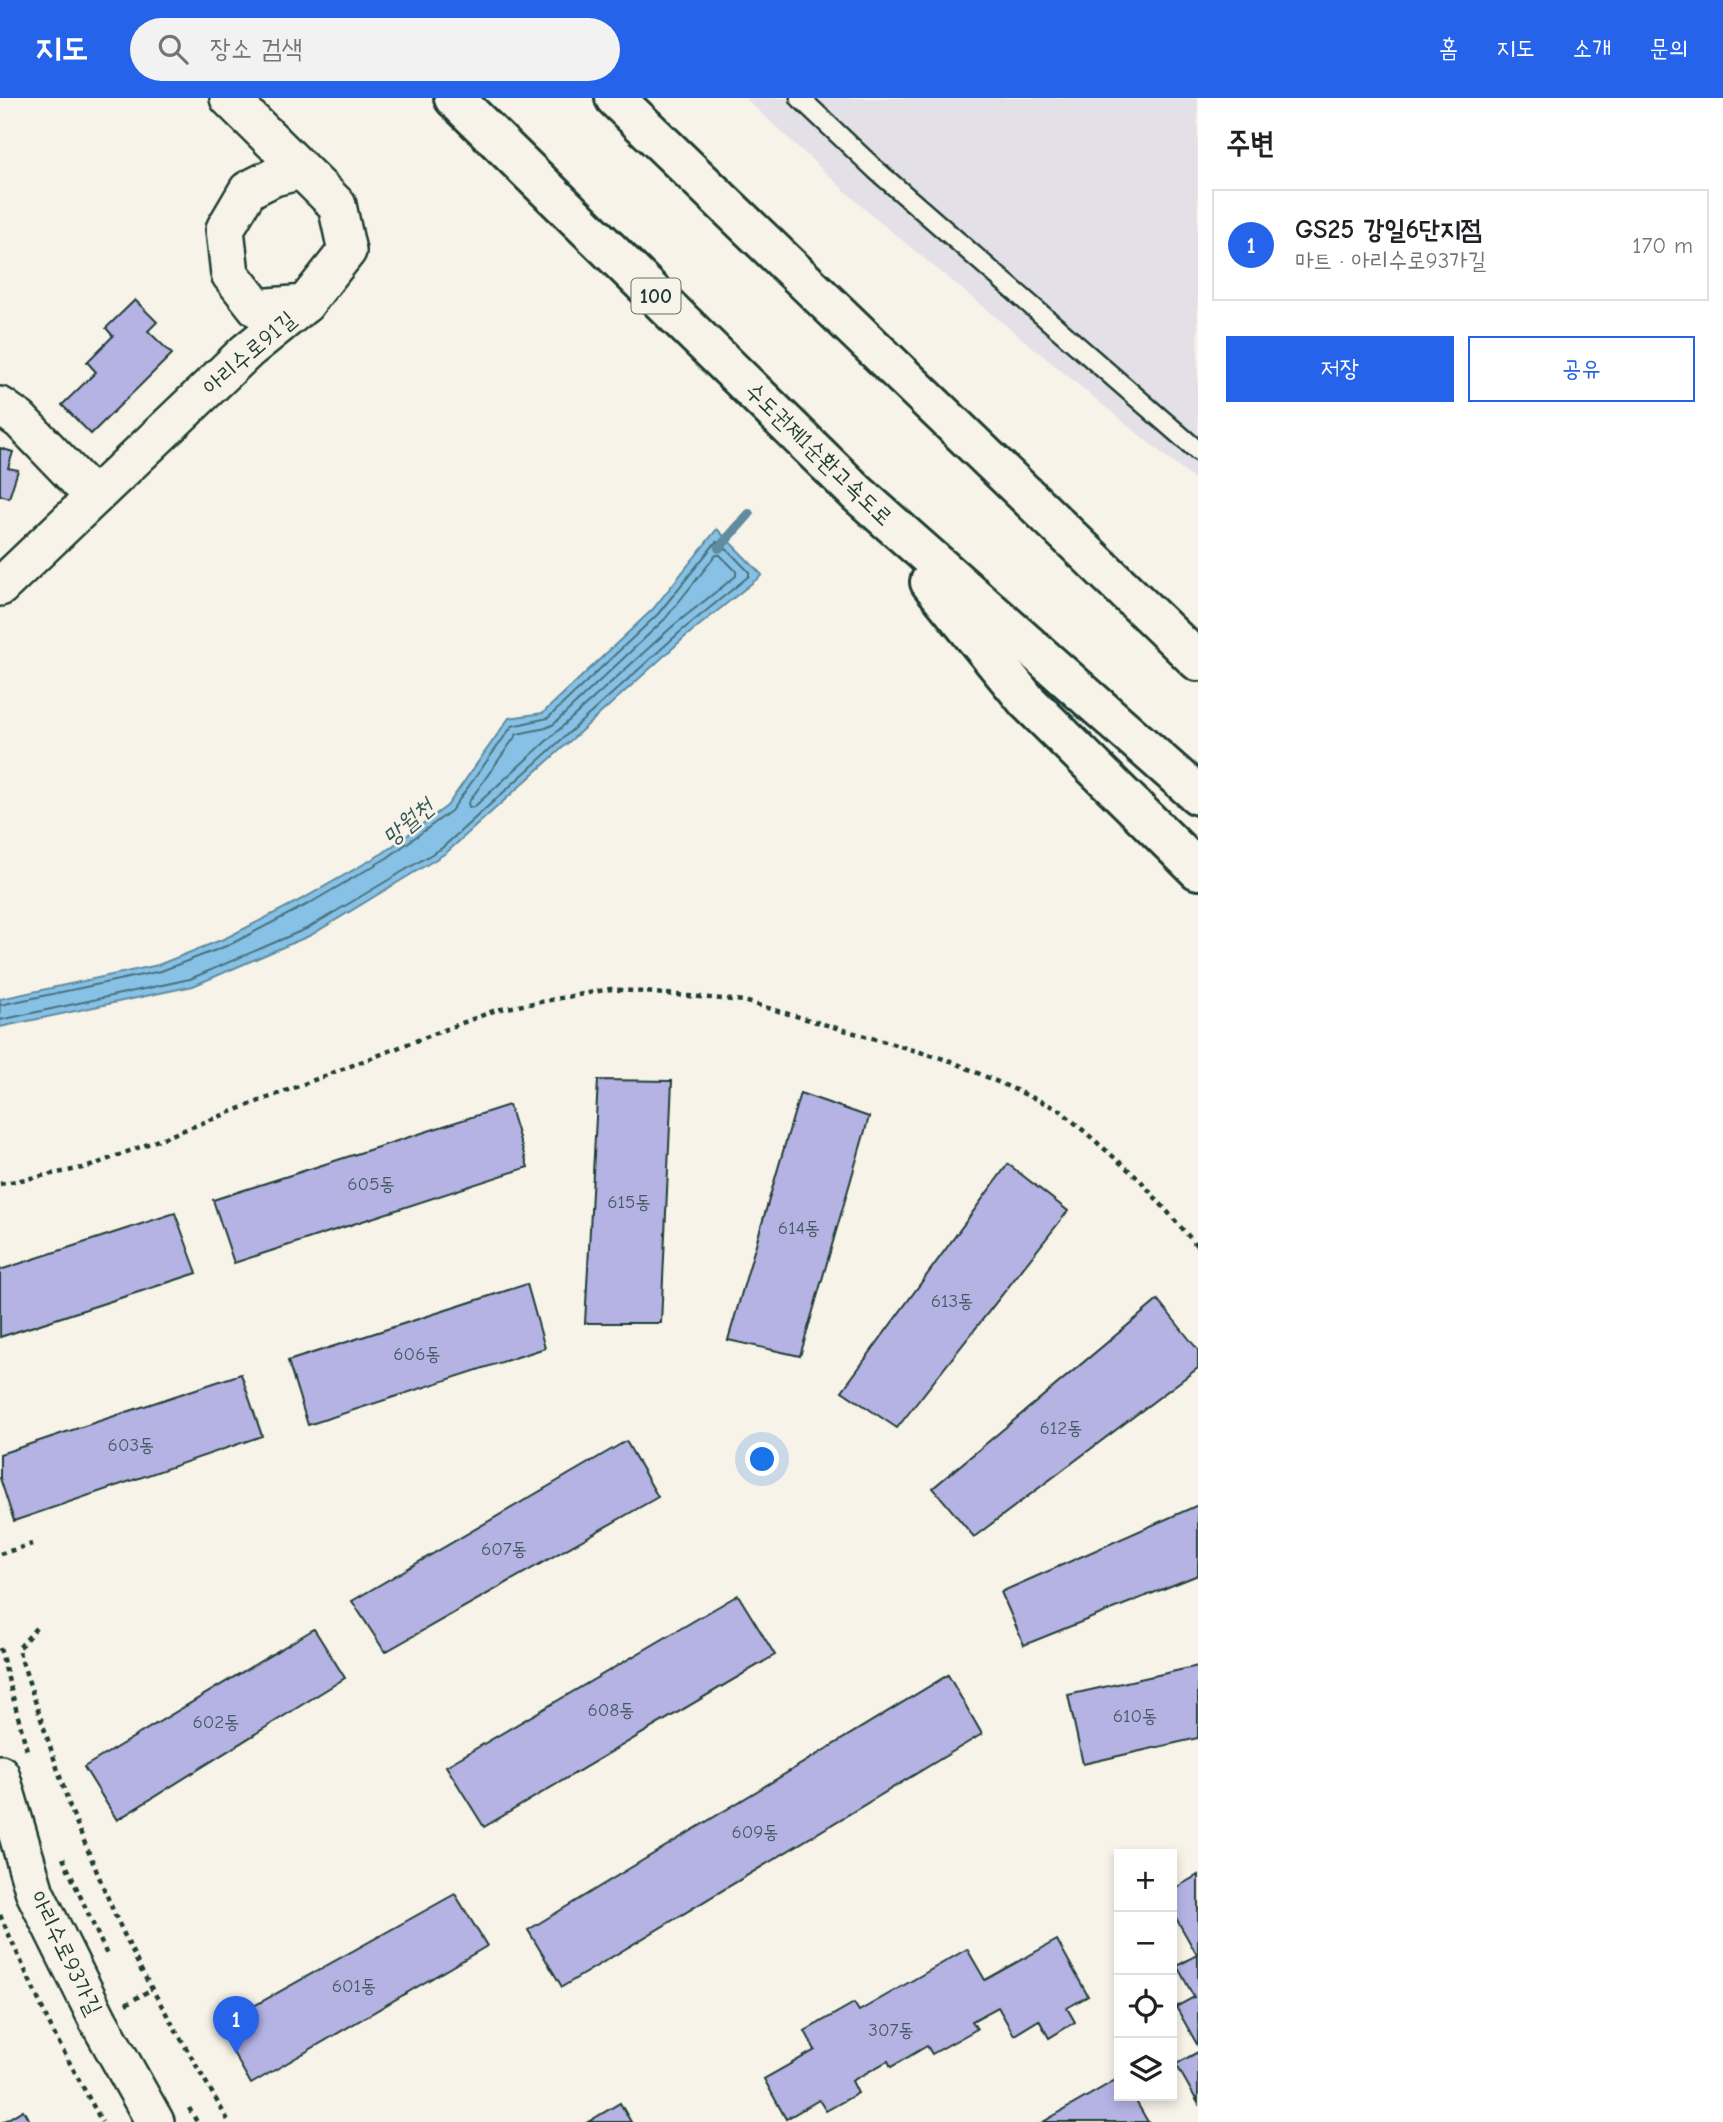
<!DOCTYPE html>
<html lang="ko">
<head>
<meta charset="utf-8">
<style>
	:root { --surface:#fff; --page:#f2f2f2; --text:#202124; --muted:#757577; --line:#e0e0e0; --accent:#2563eb }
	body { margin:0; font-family:"Comic Neue","Poor Story",sans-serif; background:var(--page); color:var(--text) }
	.controls { position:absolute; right:21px; bottom:21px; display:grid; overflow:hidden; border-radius:0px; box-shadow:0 4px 10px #0003 }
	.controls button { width:63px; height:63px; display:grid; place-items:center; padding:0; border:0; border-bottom:2px solid var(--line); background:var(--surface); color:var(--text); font:35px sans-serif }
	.you { position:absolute; left:763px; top:1362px; width:24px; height:24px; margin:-18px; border:5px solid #fff; border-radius:50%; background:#1a73e8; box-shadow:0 0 0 10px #1a73e833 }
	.badge { display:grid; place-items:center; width:46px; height:46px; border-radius:50%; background:var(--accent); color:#fff; font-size:23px; font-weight:700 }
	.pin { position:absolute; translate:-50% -58px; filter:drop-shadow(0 2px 4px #0008) }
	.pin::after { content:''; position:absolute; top:37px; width:24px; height:21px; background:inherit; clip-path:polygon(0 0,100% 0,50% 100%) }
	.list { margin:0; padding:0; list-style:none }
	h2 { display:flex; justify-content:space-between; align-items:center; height:91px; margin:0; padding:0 28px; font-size:30px }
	h2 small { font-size:23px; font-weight:400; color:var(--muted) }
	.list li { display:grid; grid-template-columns:46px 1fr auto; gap:21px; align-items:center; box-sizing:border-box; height:112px; margin:0 14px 14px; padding:0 14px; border:2px solid var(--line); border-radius:0px }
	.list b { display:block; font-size:26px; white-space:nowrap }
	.list p { margin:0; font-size:23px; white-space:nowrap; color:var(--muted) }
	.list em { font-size:23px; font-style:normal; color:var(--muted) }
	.actions { display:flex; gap:14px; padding:21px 28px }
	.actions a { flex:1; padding:16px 0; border:2px solid var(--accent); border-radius:0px; text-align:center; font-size:24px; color:var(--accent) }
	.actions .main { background:var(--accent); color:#fff }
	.icon { flex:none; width:38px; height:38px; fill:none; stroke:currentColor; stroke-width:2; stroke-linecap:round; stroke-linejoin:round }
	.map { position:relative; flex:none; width:1198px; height:2024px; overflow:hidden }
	header { display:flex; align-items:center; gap:42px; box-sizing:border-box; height:98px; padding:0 35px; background:var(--accent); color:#fff }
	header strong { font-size:33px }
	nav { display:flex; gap:38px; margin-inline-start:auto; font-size:24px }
	.search { width:490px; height:63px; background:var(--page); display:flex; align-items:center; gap:18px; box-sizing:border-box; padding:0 24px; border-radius:38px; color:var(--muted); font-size:26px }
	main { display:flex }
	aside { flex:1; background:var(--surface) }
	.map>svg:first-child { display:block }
	.built { fill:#e3e0e7 }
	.water { fill:#88c1e6; stroke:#5e8c9f; stroke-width:2 }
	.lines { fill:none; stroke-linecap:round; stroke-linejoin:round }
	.shore { stroke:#49727b; stroke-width:2 }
	.stream { stroke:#5e8c9f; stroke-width:10 }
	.building { fill:#b5b3e4; stroke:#1f3d34; stroke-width:2 }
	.lane-casing { stroke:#1f3d34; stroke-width:23 }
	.street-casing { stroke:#1f3d34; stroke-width:42 }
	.highway-casing { stroke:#1f3d34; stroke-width:44 }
	.path { stroke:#1f3d34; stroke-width:4.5; stroke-dasharray:5 5; stroke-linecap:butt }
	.lane { stroke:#f7f3e8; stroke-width:18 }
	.street { stroke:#f7f3e8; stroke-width:37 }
	.highway { stroke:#f7f3e8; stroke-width:38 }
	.labels { text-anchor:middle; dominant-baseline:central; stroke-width:5; stroke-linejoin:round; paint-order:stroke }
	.number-label { font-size:19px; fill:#445a60 }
	.shield { fill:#f7f3e8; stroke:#60746a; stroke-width:2 }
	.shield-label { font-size:21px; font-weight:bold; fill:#1f3d34 }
	.street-label { font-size:23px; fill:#1f3d34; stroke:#f7f3e8 }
	.water-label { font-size:24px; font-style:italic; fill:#345758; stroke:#f7f3e8 }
</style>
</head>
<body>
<header>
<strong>지도</strong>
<div class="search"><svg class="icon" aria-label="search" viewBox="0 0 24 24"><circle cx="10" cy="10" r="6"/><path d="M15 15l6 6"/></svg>장소 검색</div>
<nav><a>홈</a><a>지도</a><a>소개</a><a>문의</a></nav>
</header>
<main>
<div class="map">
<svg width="1198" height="2024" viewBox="0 0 1198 2024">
	<rect width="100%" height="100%" fill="#f7f3e8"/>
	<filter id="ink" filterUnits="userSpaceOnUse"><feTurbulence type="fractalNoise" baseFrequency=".0143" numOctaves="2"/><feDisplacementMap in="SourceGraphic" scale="14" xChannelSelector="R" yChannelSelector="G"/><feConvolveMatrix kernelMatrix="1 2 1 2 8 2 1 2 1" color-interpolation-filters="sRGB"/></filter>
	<g filter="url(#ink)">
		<path class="built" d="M745 0H1198V385L869 115Z"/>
		<path class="water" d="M717 431 762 477 685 539 446 755 311 837 193 888 0 929V901L158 867 226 840 306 799 383 755 447 708 509 620 543 615 653 511Z"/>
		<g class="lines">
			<g class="shore">
				<path d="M716 457H720L736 473V478L674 527 474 709H469L468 705 517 636 546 630 554 626 665 521Z"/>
				<path d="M0 907 161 873 229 847 310 805 387 760 451 713 512 628 548 620 658 516 716 444H720L749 474V478L680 534 442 750 308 830 190 881 0 922"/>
			</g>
			<path class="stream" d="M719 450 749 416"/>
		</g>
		<g class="building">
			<path d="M135 202 157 224 148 233 172 256 91 336 62 307 96 274 87 264 113 238 106 230Z"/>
			<path d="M0 350 13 354 8 370 18 372 9 400 0 397Z"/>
			<path d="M598 982 672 983 661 1225H585Z"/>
			<path d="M800 995 869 1019 800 1258 728 1242Z"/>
			<path d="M509 1007 528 1069 234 1165 213 1102Z"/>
			<path d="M1008 1066 1068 1113 897 1330 842 1293Z"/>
			<path d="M175 1115 197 1175 0 1239V1172Z"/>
			<path d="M527 1186 545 1250 308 1327 288 1263Z"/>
			<path d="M1158 1202 1198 1252V1270L974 1439 933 1390Z"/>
			<path d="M241 1276 262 1338 14 1423 0 1380V1356Z"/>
			<path d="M626 1343 658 1399 385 1554 352 1503Z"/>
			<path d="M1198 1407V1477L1024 1547 1001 1494Z"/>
			<path d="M738 1497 775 1557 484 1729 446 1668Z"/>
			<path d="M314 1531 345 1580 117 1722 84 1669Z"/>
			<path d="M1198 1568V1640L1083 1666 1068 1597Z"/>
			<path d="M948 1577 982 1636 562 1889 528 1832Z"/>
			<path d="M1198 1777V1948L1176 1909 1194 1899 1177 1868 1197 1857 1172 1813V1792Z"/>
			<path d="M455 1796 487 1848 251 1986 218 1928Z"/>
			<path d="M1057 1842 1088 1898 1067 1910 1075 1924 1049 1940 1039 1922 1014 1937 998 1909 972 1923 977 1931 932 1956 927 1948 891 1969 888 1963 852 1983 858 1995 826 2013 819 2002 786 2021 764 1981 815 1952 805 1933 854 1905 859 1913 967 1851 985 1882Z"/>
			<path d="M1198 1954V2005L1176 1966Z"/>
			<path d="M1119 1980V1998H1133L1148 2024H1043Z"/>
			<path d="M620 2005 631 2024H588Z"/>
			<path d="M23 2012 30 2024H3Z"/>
		</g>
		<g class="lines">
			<defs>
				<path id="lane" d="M800 0 876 72 1198 353"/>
				<g id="street">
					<path d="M301 72 274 79 248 92 225 131 230 176 257 210 305 206"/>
					<path d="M0 308 20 322 94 399"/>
					<path d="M0 489 247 253 305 206 347 153 337 107 229 0"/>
					<path d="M0 1676 35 1795 98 1922 155 2024"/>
				</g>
				<g id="highway">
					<path d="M454 0 858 396 1198 697"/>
					<path d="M615 0 1198 563"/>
					<path d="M930 484 1027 603 1198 772"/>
				</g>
			</defs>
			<use href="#lane" class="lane-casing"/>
			<use href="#street" class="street-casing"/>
			<use href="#highway" class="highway-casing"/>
			<g class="path">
				<path d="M0 1086 88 1069 496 912 610 891 744 903 951 963 1060 1012 1140 1082 1198 1149"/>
				<path d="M0 1456 32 1446"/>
				<path d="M36 1530 18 1551 71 1712 115 1817 141 1872 229 2024"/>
				<path d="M0 1550 28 1656"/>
				<path d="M63 1760 107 1857"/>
				<path d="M0 1817 53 1934 102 2024"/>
				<path d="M126 1906 152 1891"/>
				<path d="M189 2010 197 2024"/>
			</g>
			<use href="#lane" class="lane"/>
			<use href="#street" class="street"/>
			<use href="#highway" class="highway"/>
		</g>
	</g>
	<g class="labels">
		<g class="number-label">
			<text x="371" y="1086">605동</text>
			<text x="629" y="1104">615동</text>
			<text x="799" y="1130">614동</text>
			<text x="952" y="1203">613동</text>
			<text x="417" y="1256">606동</text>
			<text x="1061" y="1330">612동</text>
			<text x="131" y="1347">603동</text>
			<text x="504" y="1451">607동</text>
			<text x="611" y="1612">608동</text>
			<text x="1135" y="1618">610동</text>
			<text x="216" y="1624">602동</text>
			<text x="755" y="1734">609동</text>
			<text x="354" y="1888">601동</text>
			<text x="891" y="1932">307동</text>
		</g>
		<rect class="shield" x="631.5" y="180.5" width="49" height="35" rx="5"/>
		<g class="shield-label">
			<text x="656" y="198">100</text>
		</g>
		<g class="street-label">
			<text transform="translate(249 255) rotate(-41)">아리수로91길</text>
			<text transform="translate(819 356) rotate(44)">수도권제1순환고속도로</text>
			<text transform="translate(66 1855) rotate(64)">아리수로93가길</text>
		</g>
		<g class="water-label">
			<text transform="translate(408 724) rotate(-40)">망월천</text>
		</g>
	</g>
</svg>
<div class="controls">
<button>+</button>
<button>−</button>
<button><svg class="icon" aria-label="locate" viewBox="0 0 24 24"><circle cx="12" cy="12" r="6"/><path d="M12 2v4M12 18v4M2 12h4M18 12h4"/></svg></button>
<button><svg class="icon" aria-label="layers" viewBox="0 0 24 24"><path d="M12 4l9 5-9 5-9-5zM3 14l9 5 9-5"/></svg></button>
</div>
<div class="you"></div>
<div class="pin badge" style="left:236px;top:1956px">1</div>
</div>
<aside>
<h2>주변<small></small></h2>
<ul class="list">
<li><span class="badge">1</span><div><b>GS25 강일6단지점</b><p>마트 · 아리수로93가길</p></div><em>170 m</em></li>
</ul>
<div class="actions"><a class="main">저장</a><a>공유</a></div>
</aside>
</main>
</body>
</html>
